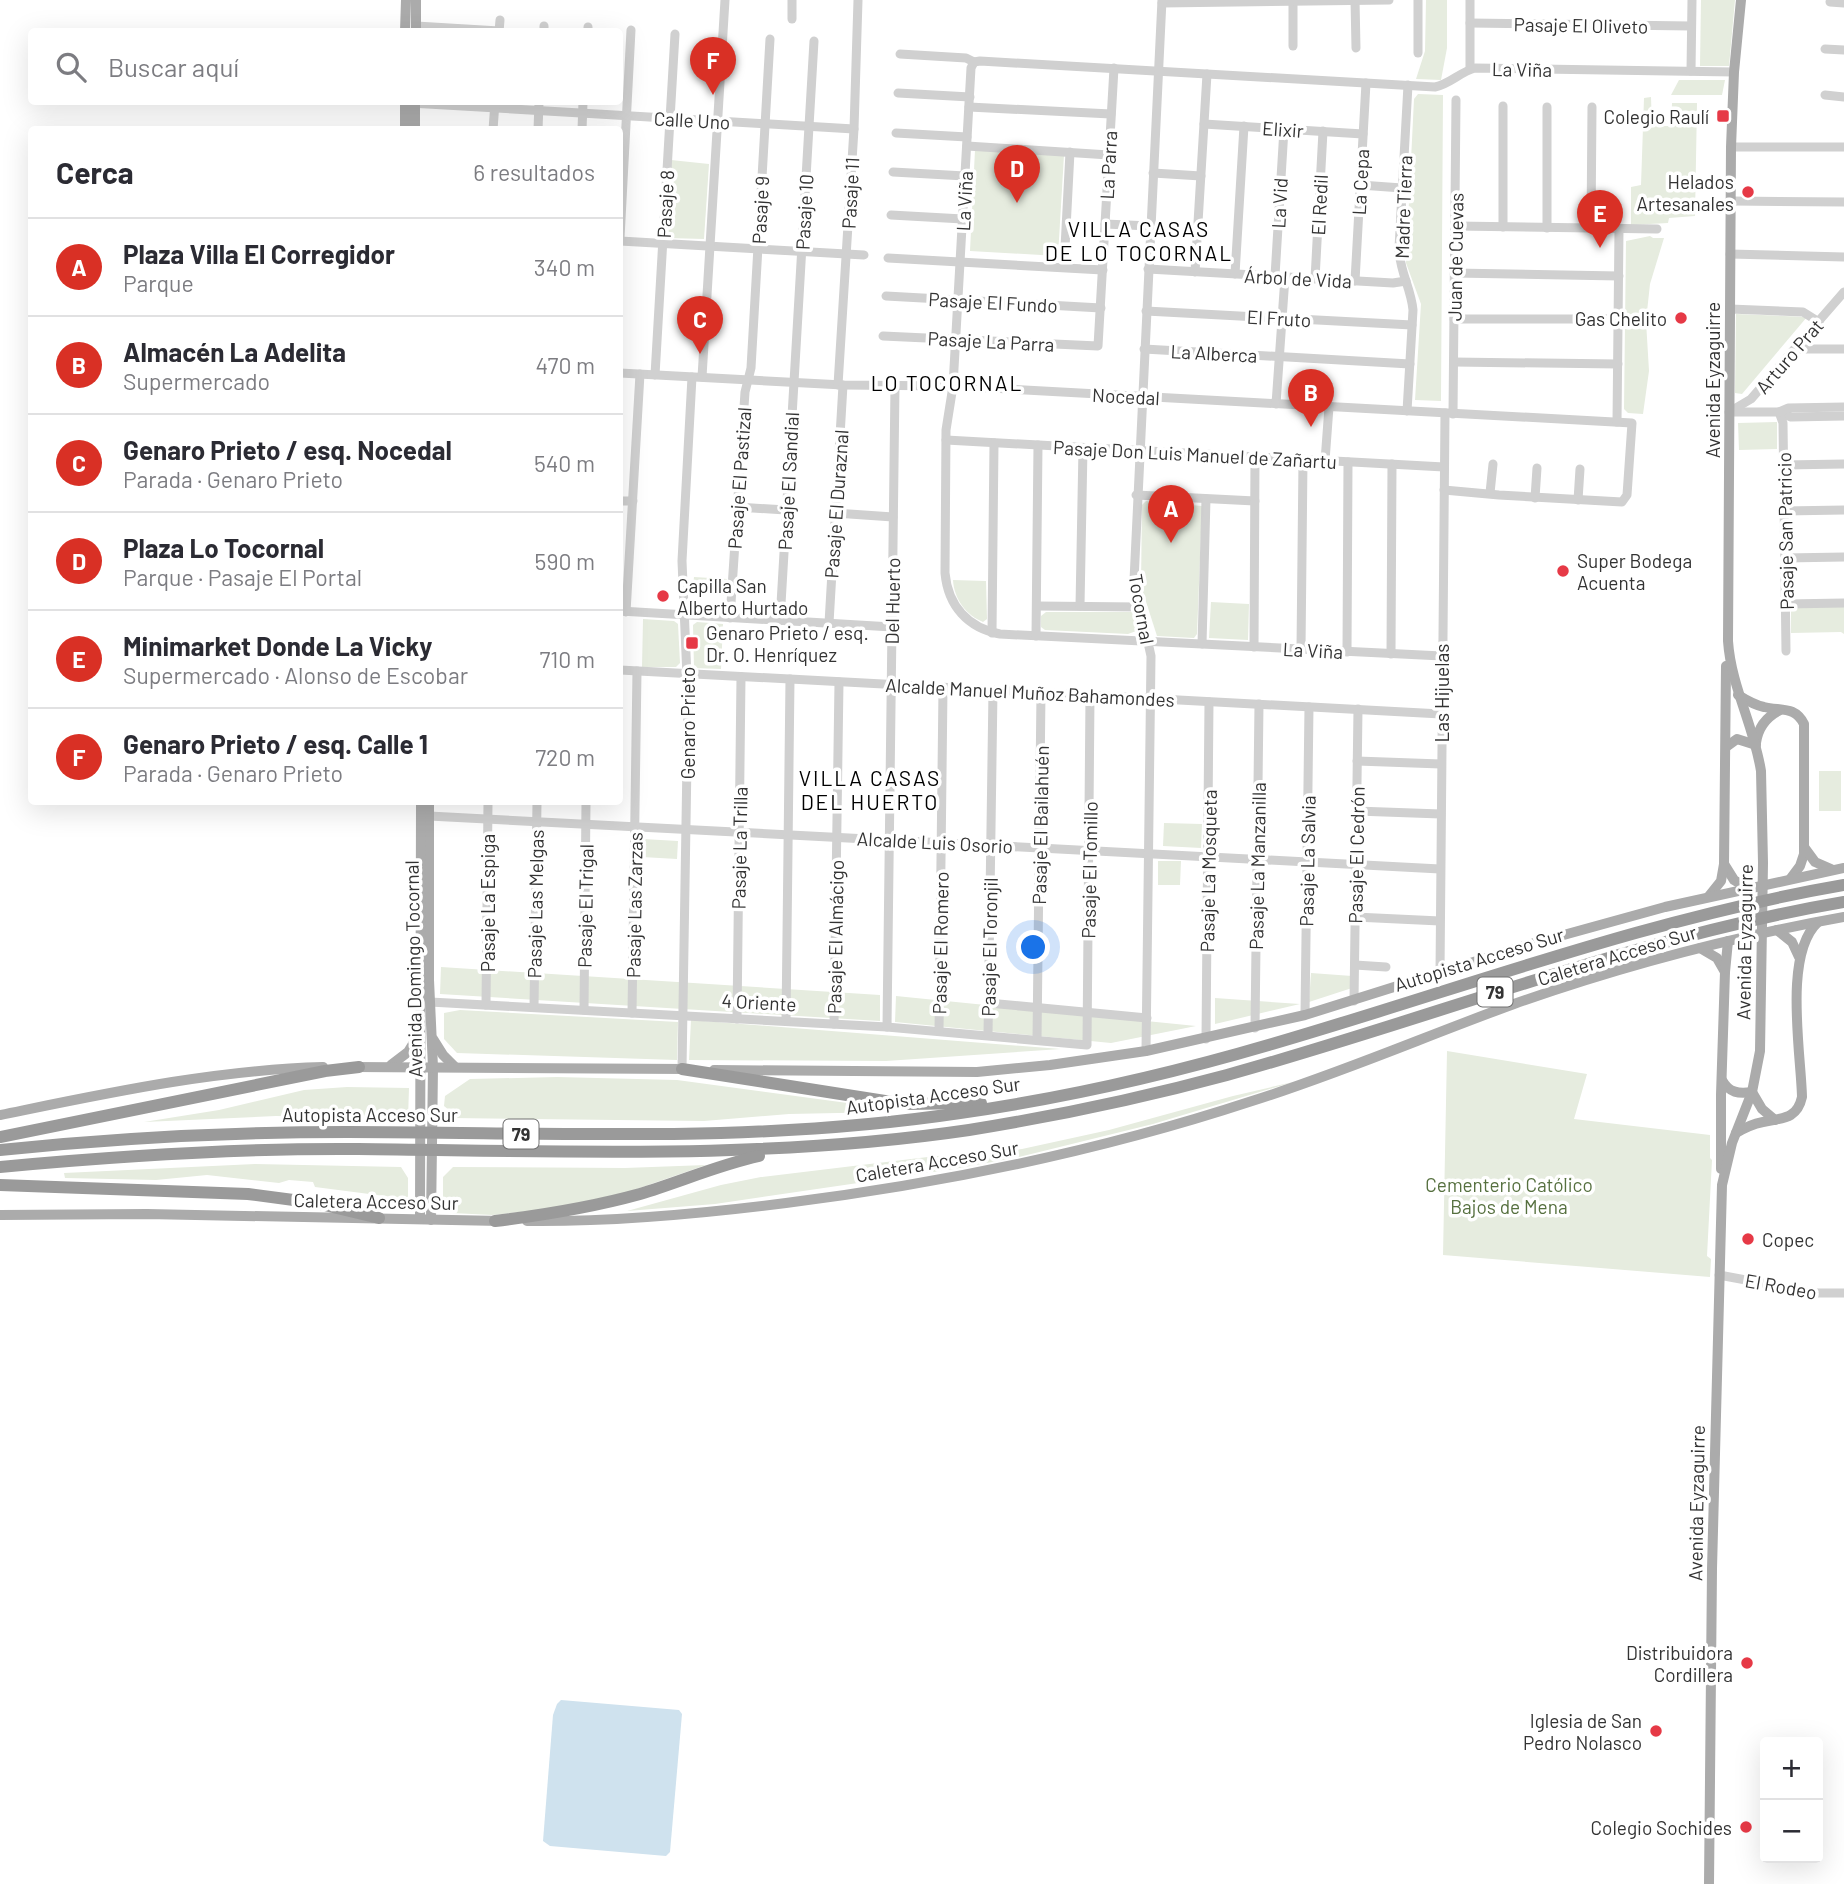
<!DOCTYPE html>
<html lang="es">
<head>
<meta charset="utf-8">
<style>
	:root { --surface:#fff; --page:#f2f2f3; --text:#2b2b33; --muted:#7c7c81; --line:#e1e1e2; --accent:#d93025 }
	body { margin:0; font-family:Barlow,sans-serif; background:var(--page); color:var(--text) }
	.controls { position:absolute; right:21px; bottom:21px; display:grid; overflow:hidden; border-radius:7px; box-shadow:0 7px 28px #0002 }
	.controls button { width:63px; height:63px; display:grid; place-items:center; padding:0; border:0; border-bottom:2px solid var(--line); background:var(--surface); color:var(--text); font:35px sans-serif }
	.you { position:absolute; left:1034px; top:948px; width:24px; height:24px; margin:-18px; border:5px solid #fff; border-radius:50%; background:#1a73e8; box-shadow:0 0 0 10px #1a73e833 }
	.badge { display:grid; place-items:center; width:46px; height:46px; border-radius:50%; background:var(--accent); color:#fff; font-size:23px; font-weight:700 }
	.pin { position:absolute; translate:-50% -58px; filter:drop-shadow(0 2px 4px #0008) }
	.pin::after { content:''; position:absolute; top:37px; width:24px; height:21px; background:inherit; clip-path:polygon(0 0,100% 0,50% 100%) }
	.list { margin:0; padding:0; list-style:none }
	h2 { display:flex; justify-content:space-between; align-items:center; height:91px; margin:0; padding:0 28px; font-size:30px }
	h2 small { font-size:23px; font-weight:400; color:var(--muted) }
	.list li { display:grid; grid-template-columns:46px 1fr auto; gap:21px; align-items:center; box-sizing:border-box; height:98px; padding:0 28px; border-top:2px solid var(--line) }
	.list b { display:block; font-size:26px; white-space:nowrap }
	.list p { margin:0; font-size:23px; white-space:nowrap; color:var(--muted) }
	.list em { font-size:23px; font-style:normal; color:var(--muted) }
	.icon { flex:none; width:38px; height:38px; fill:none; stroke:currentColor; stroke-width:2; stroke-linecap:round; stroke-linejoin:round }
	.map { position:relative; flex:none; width:1844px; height:1884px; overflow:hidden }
	.search { position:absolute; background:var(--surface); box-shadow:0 7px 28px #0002; left:28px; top:28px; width:595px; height:77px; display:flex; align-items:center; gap:18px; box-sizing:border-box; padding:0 24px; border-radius:7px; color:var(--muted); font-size:26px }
	.panel { position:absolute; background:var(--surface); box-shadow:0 7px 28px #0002; left:28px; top:126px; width:595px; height:679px; border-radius:7px }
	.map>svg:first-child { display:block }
	.green { fill:#e6ecdf }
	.water { fill:#cfe2ee }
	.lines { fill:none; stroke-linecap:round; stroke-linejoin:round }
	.minor { stroke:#d0d0d0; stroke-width:9 }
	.major { stroke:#ababab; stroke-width:10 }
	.highway { stroke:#9a9a9a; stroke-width:12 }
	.poi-dot { fill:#e63946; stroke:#fff; stroke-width:2.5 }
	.labels { text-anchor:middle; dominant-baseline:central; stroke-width:7; stroke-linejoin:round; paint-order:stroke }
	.shield { fill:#fff; stroke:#707070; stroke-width:2 }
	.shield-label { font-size:18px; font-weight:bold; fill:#333 }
	.street-label { font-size:19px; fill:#333; stroke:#fff }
	.poi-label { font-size:19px; fill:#333; stroke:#fff; text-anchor:end }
	.park-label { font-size:19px; fill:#56703f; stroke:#fff }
	.neighbourhood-label { font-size:21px; letter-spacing:2px; fill:#000; stroke:#fff }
</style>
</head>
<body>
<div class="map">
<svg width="1844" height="1884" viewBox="0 0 1844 1884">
	<rect width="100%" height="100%" fill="#fff"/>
	<g class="green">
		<path d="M1426 0H1447V48L1441 80 1416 79 1425 51Z"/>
		<path d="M1701 0H1735L1729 66H1700Z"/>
		<path d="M1679 80H1725L1722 95H1671Z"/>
		<path d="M1418 94 1443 95 1441 401 1415 400 1421 304 1406 263 1414 99Z"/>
		<path d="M1651 97 1652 126H1671L1672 103H1697L1695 216 1669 218 1668 223 1631 225V187L1641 185 1644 98Z"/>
		<path d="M975 150 1064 155 1058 256 970 251Z"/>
		<path d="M671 160 709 164 704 239 667 238Z"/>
		<path d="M1650 236 1653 238H1664L1650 284 1646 321 1649 371 1643 414 1628 413 1624 409 1626 241Z"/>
		<path d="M1736 314 1807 317 1742 394 1735 393Z"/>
		<path d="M1777 422V449L1739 450 1738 423Z"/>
		<path d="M1146 501 1202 506 1197 634 1194 638 1157 636 1141 586 1142 505Z"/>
		<path d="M694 577 727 579 726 596 692 594Z"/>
		<path d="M953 580 986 581 987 619 983 622C966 615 954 599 953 580Z"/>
		<path d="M1211 602 1249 604 1248 640 1209 638Z"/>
		<path d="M1791 607H1844V634L1841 632 1791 633Z"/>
		<path d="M1046 612H1134L1139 630 1128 634 1045 630 1041 627V616Z"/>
		<path d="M643 619 674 621 678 624 680 663 676 667H642Z"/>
		<path d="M697 622 723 624 721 669 694 668 693 625Z"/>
		<rect x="1819" y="771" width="22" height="40"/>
		<path d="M1164 823 1202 824 1201 848 1163 846Z"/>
		<path d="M643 839 678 841 677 859 642 857Z"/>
		<path d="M1158 861H1181L1180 885H1158Z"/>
		<path d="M441 967 880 995V1021L440 994Z"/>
		<path d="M1311 973 1352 976V988L1309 1002Z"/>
		<path d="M896 996 1196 1026 1111 1043 895 1022Z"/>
		<path d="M1215 998 1300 1004 1215 1024Z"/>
		<path d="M460 1010 678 1022 677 1060 457 1053 444 1039V1013Z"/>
		<path d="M691 1020 1061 1049 886 1061 689 1060Z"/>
		<path d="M1447 1051 1587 1074 1574 1119 1710 1135V1158L1712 1160 1707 1256 1711 1259 1710 1277 1443 1255Z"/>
		<path d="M557 1077 677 1080 892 1109 887 1112 789 1114 704 1121 452 1118 449 1110 444 1106 445 1096 470 1079Z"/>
		<path d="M1293 1082 1153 1124 1019 1157 954 1169 715 1204 627 1211 721 1185 761 1177 936 1156 980 1155 1022 1149 1109 1130 1233 1096Z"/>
		<path d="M347 1087 409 1088 408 1119 276 1116 144 1122 219 1110 304 1090Z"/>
		<path d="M255 1164 401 1167 408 1178V1199L315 1187 313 1182 289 1180 279 1183 207 1175 156 1180 65 1178 64 1173Z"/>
		<path d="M706 1165 628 1192 551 1209 492 1215 452 1213 443 1209V1177L453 1167 625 1168Z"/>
	</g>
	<path class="water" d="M561 1700 679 1710 682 1714 670 1852 666 1856 550 1846 543 1841 553 1715 557 1704Z"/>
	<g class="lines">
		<g class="minor">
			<path d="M792 0V19"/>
			<path d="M1293 0V46"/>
			<path d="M1355 0 1356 48"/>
			<path d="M1418 0V53"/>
			<path d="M1470 0V69"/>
			<path d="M1830 2 1844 3"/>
			<path d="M1162 3 1389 0"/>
			<path d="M1470 23 1691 26"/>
			<path d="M416 26 499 31"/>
			<path d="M499 32 500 20"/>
			<path d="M544 32V26"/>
			<path d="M588 32V27"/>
			<path d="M1825 49 1844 50"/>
			<path d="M900 54 966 58 974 62"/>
			<path d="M974 62 971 68 953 386 946 430 945 573C948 606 968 628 1000 634L1442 656"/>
			<path d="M974 62 980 61 1435 87C1450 84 1460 72 1475 68L1734 72"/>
			<path d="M1691 71 1692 0"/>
			<path d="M898 93 970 97"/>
			<path d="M1825 95 1844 97"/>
			<path d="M410 103 854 129"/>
			<path d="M969 107 1111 114"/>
			<path d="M1204 124 1363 134"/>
			<path d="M493 130 495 102"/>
			<path d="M538 130 539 102"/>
			<path d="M582 130 583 102"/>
			<path d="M896 133 967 137"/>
			<path d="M967 146 1109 155"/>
			<path d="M1731 147H1844"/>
			<path d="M893 172 965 176"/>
			<path d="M1153 173 1201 176"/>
			<path d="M1360 185 1402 188"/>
			<path d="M1731 201 1844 202"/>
			<path d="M891 215 963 219"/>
			<path d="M1105 224 1150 226"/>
			<path d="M1455 226 1657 229"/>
			<path d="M1503 227V106"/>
			<path d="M1547 228V107"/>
			<path d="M1591 228 1592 107"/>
			<path d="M620 238 631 30"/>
			<path d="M620 241 864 255"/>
			<path d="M1730 254 1844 257"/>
			<path d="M888 258 1103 270"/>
			<path d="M1064 267 1070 152"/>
			<path d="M1148 269 1393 283 1406 281"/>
			<path d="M1195 272 1207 74"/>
			<path d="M1454 273 1619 276"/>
			<path d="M1235 274 1244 126"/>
			<path d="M1275 276 1284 129"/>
			<path d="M1315 279 1323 131"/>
			<path d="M1355 281 1366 83"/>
			<path d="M886 296 1101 308"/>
			<path d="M1730 309 1803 312 1819 322"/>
			<path d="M1146 311 1412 325"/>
			<path d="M1454 319H1618"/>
			<path d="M883 336 1098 346 1114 68"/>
			<path d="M1144 349 1410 364"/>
			<path d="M1795 349H1844"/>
			<path d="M1454 362 1618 364"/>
			<path d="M620 373 843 385 953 386 1632 423 1627 495 1622 502 1499 495 1444 490"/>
			<path d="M655 375 675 34"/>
			<path d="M702 377 725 0"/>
			<path d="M838 385 854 129 858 0"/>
			<path d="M1276 404 1285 277"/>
			<path d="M1407 411 1413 310C1411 288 1399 270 1399 248L1408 85"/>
			<path d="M1729 412 1751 399 1844 292"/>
			<path d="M1734 412H1779L1791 417 1844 416"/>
			<path d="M1779 412 1783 423 1786 651"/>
			<path d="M1779 412 1788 408 1844 407"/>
			<path d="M1453 414 1456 100"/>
			<path d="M1617 422 1619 229"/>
			<path d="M946 440 1444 467"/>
			<path d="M1325 461 1329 407"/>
			<path d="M1784 465 1844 464"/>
			<path d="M1490 493 1493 464"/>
			<path d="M1136 495 1255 501"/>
			<path d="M1535 498 1537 468"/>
			<path d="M1578 500 1580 469"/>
			<path d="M620 501H633"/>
			<path d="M737 507 786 510"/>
			<path d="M1784 511 1844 510"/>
			<path d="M835 513 893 517"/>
			<path d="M1785 558 1844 557"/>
			<path d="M1786 604 1844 603"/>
			<path d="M1037 606 1139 607"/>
			<path d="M1080 606 1083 448"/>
			<path d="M620 611 892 627"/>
			<path d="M626 612 640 374"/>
			<path d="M730 618 745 392 751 368 770 39"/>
			<path d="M780 621 814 41"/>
			<path d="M829 623 843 385"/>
			<path d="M992 633 994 443"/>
			<path d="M1036 636 1038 445"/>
			<path d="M1202 644 1206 499"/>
			<path d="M1254 647 1255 457"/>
			<path d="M1301 649 1303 460"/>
			<path d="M1347 652 1348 462"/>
			<path d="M1391 654 1392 464"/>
			<path d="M620 670 1441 714"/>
			<path d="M1357 761 1441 764"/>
			<path d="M1356 811 1441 814"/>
			<path d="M429 816 1440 869"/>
			<path d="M1355 917 1440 921"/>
			<path d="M1355 965 1386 967"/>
			<path d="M1440 973 1445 413"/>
			<path d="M1354 1001 1358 709"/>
			<path d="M430 1002 887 1027 1087 1045 1090 696"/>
			<path d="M988 1003 1147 1018"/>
			<path d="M486 1005 488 802"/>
			<path d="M534 1007 537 802"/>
			<path d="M584 1010 586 802"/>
			<path d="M632 1013 637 671"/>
			<path d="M1305 1015 1309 707"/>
			<path d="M737 1019 741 677"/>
			<path d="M786 1021 790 679"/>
			<path d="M834 1024 839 682"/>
			<path d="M887 1027 895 385"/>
			<path d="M1255 1028 1259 704"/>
			<path d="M939 1031 943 688"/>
			<path d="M988 1035 993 690"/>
			<path d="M1206 1039 1209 702"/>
			<path d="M1037 1040 1041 693"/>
			<path d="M1146 1051 1151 656 1134 580 1162 0"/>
			<path d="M682 1069 688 700 682 561 692 377"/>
			<path d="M1719 1275 1815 1293H1844"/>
		</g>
		<g class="major">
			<path d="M405 32 406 0"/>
			<path d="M416 32V0"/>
			<path d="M405 130V102"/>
			<path d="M415 130V102"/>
			<path d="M1738 695C1746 700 1754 705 1764 707 1781 711 1795 706 1804 724V854L1800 866 1791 878"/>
			<path d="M1756 743C1758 727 1766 717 1780 710"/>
			<path d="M1726 747 1737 739 1756 745"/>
			<path d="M429 802V980L433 1067 431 1220"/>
			<path d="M1804 847 1815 862 1831 869"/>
			<path d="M1724 864 1734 880 1747 888"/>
			<path d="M1709 896 1721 881 1724 864 1726 666"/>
			<path d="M1777 930 1792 942 1799 957"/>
			<path d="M1700 948 1717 958 1725 972"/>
			<path d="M433 1039 443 1055 455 1067"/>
			<path d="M391 1065 408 1052 419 1034"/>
			<path d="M353 1067 687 1069"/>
			<path d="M714 1070 977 1072 1050 1065 1146 1051 1305 1015 1531 944 1665 907 1844 868"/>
			<path d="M1722 1080C1729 1093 1739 1094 1752 1092"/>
			<path d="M1752 1092 1762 1109 1775 1120"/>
			<path d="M0 1115C108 1093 213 1070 323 1067"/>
			<path d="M1736 1133C1744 1128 1753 1124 1763 1122 1781 1118 1797 1120 1802 1097 1801 1053 1783 954 1818 922"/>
			<path d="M1721 1169V1095L1725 972 1728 941"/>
			<path d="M0 1215 147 1214 501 1221"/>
			<path d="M420 1219 421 802"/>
			<path d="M527 1221C614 1222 700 1214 786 1203 944 1183 1100 1151 1252 1101 1341 1073 1426 1036 1514 1004 1622 966 1732 937 1844 917"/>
			<path d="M1709 1884 1712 1569 1722 1185 1732 1143 1752 1092 1760 1051 1763 863 1761 771C1754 726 1731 686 1728 641L1731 147 1734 72 1741 0"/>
		</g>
		<g class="highway">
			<path d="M682 1069 904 1104 981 1103"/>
			<path d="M0 1137 325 1071 359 1067"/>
			<path d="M0 1150C116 1138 232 1132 348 1132 555 1132 753 1144 960 1113 1065 1098 1170 1074 1272 1044 1464 988 1646 919 1844 885"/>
			<path d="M0 1167C119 1156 238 1148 358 1149 562 1151 766 1160 969 1130 1056 1116 1142 1098 1227 1075 1433 1018 1632 938 1844 902"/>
			<path d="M0 1185 248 1194 316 1203 379 1218"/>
			<path d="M495 1221C544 1215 593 1207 640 1194 680 1182 718 1165 759 1156"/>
		</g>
	</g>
	<g class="poi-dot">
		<rect x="1716" y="109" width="14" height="14" rx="3.5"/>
		<circle cx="1748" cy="192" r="7"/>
		<circle cx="1681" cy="318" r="7"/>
		<circle cx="1563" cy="571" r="7"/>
		<circle cx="663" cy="596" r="7"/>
		<rect x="685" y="636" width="14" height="14" rx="3.5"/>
		<circle cx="1748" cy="1239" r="7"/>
		<circle cx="1747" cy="1663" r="7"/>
		<circle cx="1656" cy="1731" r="7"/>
		<circle cx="1746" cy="1827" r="7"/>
	</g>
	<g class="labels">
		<g class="shield">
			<rect x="1477.5" y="977.5" width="35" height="29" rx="5"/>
			<rect x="503.5" y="1119.5" width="35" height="29" rx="5"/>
		</g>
		<g class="shield-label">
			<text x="1495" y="992">79</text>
			<text x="521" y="1134">79</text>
		</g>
		<g class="street-label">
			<text transform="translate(1581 25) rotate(1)">Pasaje El Oliveto</text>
			<text transform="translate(1522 69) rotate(1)">La Viña</text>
			<text transform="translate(692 120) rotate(3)">Calle Uno</text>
			<text transform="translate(1283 129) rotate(4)">Elixir</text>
			<text transform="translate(1108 165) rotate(-87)">La Parra</text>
			<text transform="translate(1360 182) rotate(-87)">La Cepa</text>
			<text transform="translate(850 193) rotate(-87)">Pasaje 11</text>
			<text transform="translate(964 201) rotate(-87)">La Viña</text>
			<text transform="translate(1279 203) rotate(-87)">La Vid</text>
			<text transform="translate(665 204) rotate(-87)">Pasaje 8</text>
			<text transform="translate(1319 205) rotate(-87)">El Redil</text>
			<text transform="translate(1403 207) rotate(-88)">Madre Tierra</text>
			<text transform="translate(760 210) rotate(-87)">Pasaje 9</text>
			<text transform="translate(804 212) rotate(-87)">Pasaje 10</text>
			<text transform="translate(1455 257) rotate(-89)">Juan de Cuevas</text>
			<text transform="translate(1298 278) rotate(3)">Árbol de Vida</text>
			<text transform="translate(993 302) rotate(3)">Pasaje El Fundo</text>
			<text transform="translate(1279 318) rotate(3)">El Fruto</text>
			<text transform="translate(991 341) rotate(3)">Pasaje La Parra</text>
			<text transform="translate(1214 353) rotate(3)">La Alberca</text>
			<text transform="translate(1789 356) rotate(-49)">Arturo Prat</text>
			<text transform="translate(1712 380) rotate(-90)">Avenida Eyzaguirre</text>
			<text transform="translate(1126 396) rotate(3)">Nocedal</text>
			<text transform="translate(1195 454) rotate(3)">Pasaje Don Luis Manuel de Zañartu</text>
			<text transform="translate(739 478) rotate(-86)">Pasaje El Pastizal</text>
			<text transform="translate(788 481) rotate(-87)">Pasaje El Sandial</text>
			<text transform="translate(836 504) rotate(-86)">Pasaje El Duraznal</text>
			<text transform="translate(1785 531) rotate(-91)">Pasaje San Patricio</text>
			<text transform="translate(892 601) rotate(-89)">Del Huerto</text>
			<text transform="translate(1142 609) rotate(80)">Tocornal</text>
			<text transform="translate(1313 650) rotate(3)">La Viña</text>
			<text transform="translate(1030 692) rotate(3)">Alcalde Manuel Muñoz Bahamondes</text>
			<text transform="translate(1441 693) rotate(-90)">Las Hijuelas</text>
			<text transform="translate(687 723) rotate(-90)">Genaro Prieto</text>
			<text transform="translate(1040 825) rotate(-89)">Pasaje El Bailahuén</text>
			<text transform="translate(935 842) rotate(3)">Alcalde Luis Osorio</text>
			<text transform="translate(739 848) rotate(-89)">Pasaje La Trilla</text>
			<text transform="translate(1356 855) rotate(-89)">Pasaje El Cedrón</text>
			<text transform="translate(1307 861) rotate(-89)">Pasaje La Salvia</text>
			<text transform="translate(1257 866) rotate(-89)">Pasaje La Manzanilla</text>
			<text transform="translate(1089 870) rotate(-89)">Pasaje El Tomillo</text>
			<text transform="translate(1208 871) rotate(-89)">Pasaje La Mosqueta</text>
			<text transform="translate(487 903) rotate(-90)">Pasaje La Espiga</text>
			<text transform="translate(535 904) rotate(-89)">Pasaje Las Melgas</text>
			<text transform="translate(634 905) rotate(-89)">Pasaje Las Zarzas</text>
			<text transform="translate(585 906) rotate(-89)">Pasaje El Trigal</text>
			<text transform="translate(835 937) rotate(-89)">Pasaje El Almácigo</text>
			<text transform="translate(1744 942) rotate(-89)">Avenida Eyzaguirre</text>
			<text transform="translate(940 943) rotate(-89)">Pasaje El Romero</text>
			<text transform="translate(989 947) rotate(-89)">Pasaje El Toronjil</text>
			<text transform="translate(1617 955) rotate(-17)">Caletera Acceso Sur</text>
			<text transform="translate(1479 959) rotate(-17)">Autopista Acceso Sur</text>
			<text transform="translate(413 969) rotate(-91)">Avenida Domingo Tocornal</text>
			<text transform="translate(759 1002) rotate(3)">4 Oriente</text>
			<text transform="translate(933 1095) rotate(-8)">Autopista Acceso Sur</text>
			<text x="370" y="1114">Autopista Acceso Sur</text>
			<text transform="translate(937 1161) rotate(-10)">Caletera Acceso Sur</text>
			<text transform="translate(376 1201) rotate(1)">Caletera Acceso Sur</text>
			<text transform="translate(1781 1286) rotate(10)">El Rodeo</text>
			<text transform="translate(1696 1503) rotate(-89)">Avenida Eyzaguirre</text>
		</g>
		<g class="poi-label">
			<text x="1709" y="116">Colegio Raulí</text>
			<text x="1734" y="181">Helados<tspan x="1734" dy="22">Artesanales</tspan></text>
			<text x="1667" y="318">Gas Chelito</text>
			<text x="1577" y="560" text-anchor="start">Super Bodega<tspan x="1577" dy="22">Acuenta</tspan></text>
			<text x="677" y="585" text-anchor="start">Capilla San<tspan x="677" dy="22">Alberto Hurtado</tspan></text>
			<text x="706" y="632" text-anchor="start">Genaro Prieto / esq.<tspan x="706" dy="22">Dr. O. Henríquez</tspan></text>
			<text x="1762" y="1239" text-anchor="start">Copec</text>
			<text x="1733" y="1652">Distribuidora<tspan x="1733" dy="22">Cordillera</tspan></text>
			<text x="1642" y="1720">Iglesia de San<tspan x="1642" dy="22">Pedro Nolasco</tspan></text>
			<text x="1732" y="1827">Colegio Sochides</text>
		</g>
		<g class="park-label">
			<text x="1509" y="1184">Cementerio Católico<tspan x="1509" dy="22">Bajos de Mena</tspan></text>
		</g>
		<g class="neighbourhood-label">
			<text x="1139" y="228">VILLA CASAS<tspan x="1139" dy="24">DE LO TOCORNAL</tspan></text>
			<text x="947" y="382">LO TOCORNAL</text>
			<text x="870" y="777">VILLA CASAS<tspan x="870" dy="24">DEL HUERTO</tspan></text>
		</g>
	</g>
</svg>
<div class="controls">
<button>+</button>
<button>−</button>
</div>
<div class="you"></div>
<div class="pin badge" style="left:1171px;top:543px">A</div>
<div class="pin badge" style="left:1311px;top:427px">B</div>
<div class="pin badge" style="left:700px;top:354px">C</div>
<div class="pin badge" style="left:1017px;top:203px">D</div>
<div class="pin badge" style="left:1600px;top:248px">E</div>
<div class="pin badge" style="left:713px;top:95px">F</div>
<div class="search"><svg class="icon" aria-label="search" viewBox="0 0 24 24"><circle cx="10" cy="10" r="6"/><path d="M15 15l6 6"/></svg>Buscar aquí</div>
<section class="panel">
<h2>Cerca<small>6 resultados</small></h2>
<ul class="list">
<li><span class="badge">A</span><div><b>Plaza Villa El Corregidor</b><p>Parque</p></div><em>340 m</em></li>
<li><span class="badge">B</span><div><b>Almacén La Adelita</b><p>Supermercado</p></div><em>470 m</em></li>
<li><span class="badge">C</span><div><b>Genaro Prieto / esq. Nocedal</b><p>Parada · Genaro Prieto</p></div><em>540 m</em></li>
<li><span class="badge">D</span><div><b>Plaza Lo Tocornal</b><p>Parque · Pasaje El Portal</p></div><em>590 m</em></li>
<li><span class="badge">E</span><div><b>Minimarket Donde La Vicky</b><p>Supermercado · Alonso de Escobar</p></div><em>710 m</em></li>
<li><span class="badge">F</span><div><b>Genaro Prieto / esq. Calle 1</b><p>Parada · Genaro Prieto</p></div><em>720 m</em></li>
</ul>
</section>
</div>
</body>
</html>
